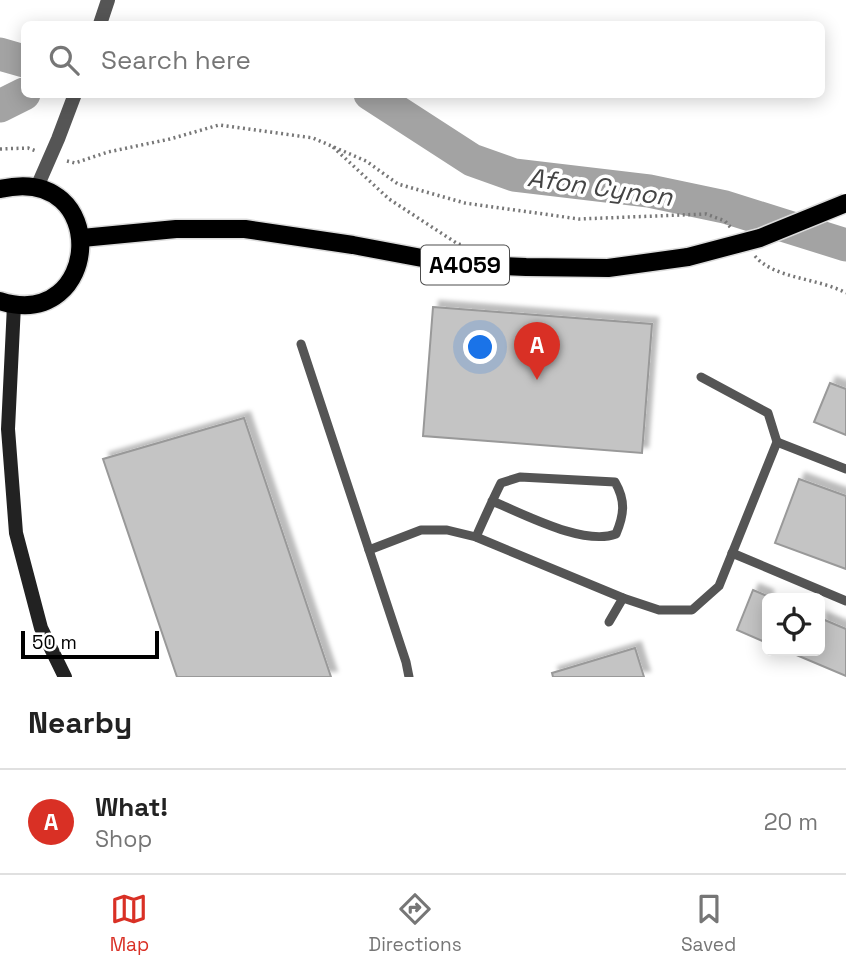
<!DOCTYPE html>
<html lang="en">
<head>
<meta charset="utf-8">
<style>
	:root { --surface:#fff; --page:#f6f6f6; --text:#222; --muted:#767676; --line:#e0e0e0; --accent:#d93025 }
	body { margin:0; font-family:"Space Grotesk",sans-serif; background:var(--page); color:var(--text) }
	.controls { position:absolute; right:21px; bottom:21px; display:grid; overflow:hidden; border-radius:10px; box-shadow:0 4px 18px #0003 }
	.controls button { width:63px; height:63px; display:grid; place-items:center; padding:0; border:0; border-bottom:2px solid var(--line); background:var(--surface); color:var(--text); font:35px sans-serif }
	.scale { position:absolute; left:21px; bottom:18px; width:138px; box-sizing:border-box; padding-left:7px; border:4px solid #000; border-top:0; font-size:19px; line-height:24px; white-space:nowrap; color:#000; -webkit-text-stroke:5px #fff; paint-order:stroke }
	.you { position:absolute; left:481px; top:348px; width:24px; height:24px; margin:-18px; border:5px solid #fff; border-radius:50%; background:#1a73e8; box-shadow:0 0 0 10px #1a73e833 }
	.badge { display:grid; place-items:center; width:46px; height:46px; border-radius:50%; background:var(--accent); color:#fff; font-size:23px; font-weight:700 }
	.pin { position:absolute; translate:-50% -58px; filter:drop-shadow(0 2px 4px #0008) }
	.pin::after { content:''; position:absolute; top:37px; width:24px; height:21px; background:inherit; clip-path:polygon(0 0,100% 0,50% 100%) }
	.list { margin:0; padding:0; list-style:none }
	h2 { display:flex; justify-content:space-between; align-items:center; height:91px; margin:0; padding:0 28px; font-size:30px }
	h2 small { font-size:23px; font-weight:400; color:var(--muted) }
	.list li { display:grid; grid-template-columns:46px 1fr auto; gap:21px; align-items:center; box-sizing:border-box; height:105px; padding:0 28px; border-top:2px solid var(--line) }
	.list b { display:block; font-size:26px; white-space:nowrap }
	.list p { margin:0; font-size:23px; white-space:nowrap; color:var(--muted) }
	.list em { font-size:23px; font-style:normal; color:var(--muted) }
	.icon { flex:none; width:38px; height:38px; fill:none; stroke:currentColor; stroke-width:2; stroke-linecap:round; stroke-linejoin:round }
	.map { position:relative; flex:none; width:846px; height:677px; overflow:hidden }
	.search { position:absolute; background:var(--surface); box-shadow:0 4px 18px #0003; left:21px; right:21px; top:21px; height:77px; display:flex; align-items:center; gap:18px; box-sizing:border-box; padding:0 24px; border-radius:10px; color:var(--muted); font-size:26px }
	.sheet { height:196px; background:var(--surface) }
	nav { display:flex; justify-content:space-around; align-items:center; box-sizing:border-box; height:98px; border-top:2px solid var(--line); background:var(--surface); font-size:19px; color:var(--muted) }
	nav a { display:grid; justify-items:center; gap:4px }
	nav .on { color:var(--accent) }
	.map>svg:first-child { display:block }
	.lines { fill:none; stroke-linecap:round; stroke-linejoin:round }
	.river { stroke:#a3a3a3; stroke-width:33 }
	.building { fill:#c4c4c4; stroke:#999; stroke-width:2; filter:url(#shadow) }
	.primary-casing { stroke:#dbdbdb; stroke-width:21 }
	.path { stroke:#777; stroke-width:3.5; stroke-dasharray:2 3.5; stroke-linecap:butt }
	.lane { stroke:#555; stroke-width:9 }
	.street { stroke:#555; stroke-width:14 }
	.secondary { stroke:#222; stroke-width:14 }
	.primary { stroke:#000; stroke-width:18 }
	.primary-bridge-casing { stroke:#dbdbdb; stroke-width:21; stroke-linecap:butt }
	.primary-bridge { stroke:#000; stroke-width:18 }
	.labels { text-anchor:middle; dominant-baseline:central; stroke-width:7; stroke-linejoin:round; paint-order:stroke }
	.shield { fill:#fff; stroke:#4c4c4c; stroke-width:2 }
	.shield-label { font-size:23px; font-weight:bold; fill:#000 }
	.water-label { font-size:26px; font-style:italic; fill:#444; stroke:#fff }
</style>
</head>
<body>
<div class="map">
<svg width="846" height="677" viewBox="0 0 846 677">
	<defs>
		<filter id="shadow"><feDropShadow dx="6" dy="-6" stdDeviation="2" flood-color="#0004"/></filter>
	</defs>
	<rect width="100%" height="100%" fill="#fff"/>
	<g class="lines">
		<g class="river">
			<path d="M0 54 24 61"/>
			<path d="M370 94 472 160 514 175 649 191 725 207 846 245"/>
			<path d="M0 106 24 94"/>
		</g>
	</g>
	<g class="building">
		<path d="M433 307 652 324 642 453 423 436Z"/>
		<path d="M830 383 846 389V435L814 422Z"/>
		<path d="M244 418 331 677H177L103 459Z"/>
		<path d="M799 479 846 496V569L775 543Z"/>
		<path d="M753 590 767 596V643L737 630Z"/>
		<path d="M820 618 846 629V676L787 651H820Z"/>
		<path d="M635 648 644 677H553L552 673Z"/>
	</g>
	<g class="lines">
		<defs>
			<g id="primary">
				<path d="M0 189C112 163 102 333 0 301"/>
				<path d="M82 238 176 229H245L353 245 454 264 526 267 608 268 688 257"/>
			</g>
		</defs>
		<use href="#primary" class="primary-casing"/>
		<g class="path">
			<path d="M333 147 389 199 458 244 463 245"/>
			<path d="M0 149 28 148 36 151"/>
			<path d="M67 161 75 163 108 152 170 139 219 125 313 138 366 161 398 184 465 203 579 219 706 214 725 221 732 229"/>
			<path d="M755 256C774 279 819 278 846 293"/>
		</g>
		<g class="lane">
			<path d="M301 344 406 662 409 677"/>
			<path d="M777 442 846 469"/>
			<path d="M476 537C484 519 492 501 501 483L520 477 615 482C626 501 624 515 616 534 583 546 524 514 492 501"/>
			<path d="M369 550 421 530H447L476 537 623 598 659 610H692L719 586 777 442 768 413 701 377"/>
			<path d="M732 553 846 601"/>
			<path d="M609 622 623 598"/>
		</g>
		<g class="street">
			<path d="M100 24 108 0"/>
			<path d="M37 187 58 139 75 94"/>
		</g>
		<path class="secondary" d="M14 305 8 429 16 533 41 628 65 677"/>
		<use href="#primary" class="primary"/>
		<defs>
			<path id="primary-bridge" d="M688 257 760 238 846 203"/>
		</defs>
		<use href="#primary-bridge" class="primary-bridge-casing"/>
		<use href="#primary-bridge" class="primary-bridge"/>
	</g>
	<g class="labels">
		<rect class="shield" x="421" y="245.5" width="88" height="39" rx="5"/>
		<g class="shield-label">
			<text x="465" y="265">A4059</text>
		</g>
		<g class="water-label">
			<text transform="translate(600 187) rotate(8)">Afon Cynon</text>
		</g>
	</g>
</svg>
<div class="controls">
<button><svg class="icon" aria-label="locate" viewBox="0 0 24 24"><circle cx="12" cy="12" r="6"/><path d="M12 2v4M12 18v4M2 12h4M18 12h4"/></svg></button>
</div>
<div class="scale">50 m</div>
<div class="you"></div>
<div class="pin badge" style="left:537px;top:380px">A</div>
<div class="search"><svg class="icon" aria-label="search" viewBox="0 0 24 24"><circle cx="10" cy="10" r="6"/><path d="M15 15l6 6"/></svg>Search here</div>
</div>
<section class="sheet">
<h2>Nearby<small></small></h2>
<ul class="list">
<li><span class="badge">A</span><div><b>What!</b><p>Shop</p></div><em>20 m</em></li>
</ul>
</section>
<nav>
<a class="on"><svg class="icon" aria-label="map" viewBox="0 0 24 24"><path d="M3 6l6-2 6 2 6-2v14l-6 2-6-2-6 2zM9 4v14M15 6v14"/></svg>Map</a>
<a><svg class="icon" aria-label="directions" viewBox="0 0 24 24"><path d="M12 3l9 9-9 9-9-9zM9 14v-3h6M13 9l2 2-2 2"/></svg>Directions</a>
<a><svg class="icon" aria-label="saved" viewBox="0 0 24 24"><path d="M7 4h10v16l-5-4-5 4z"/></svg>Saved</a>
</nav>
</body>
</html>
